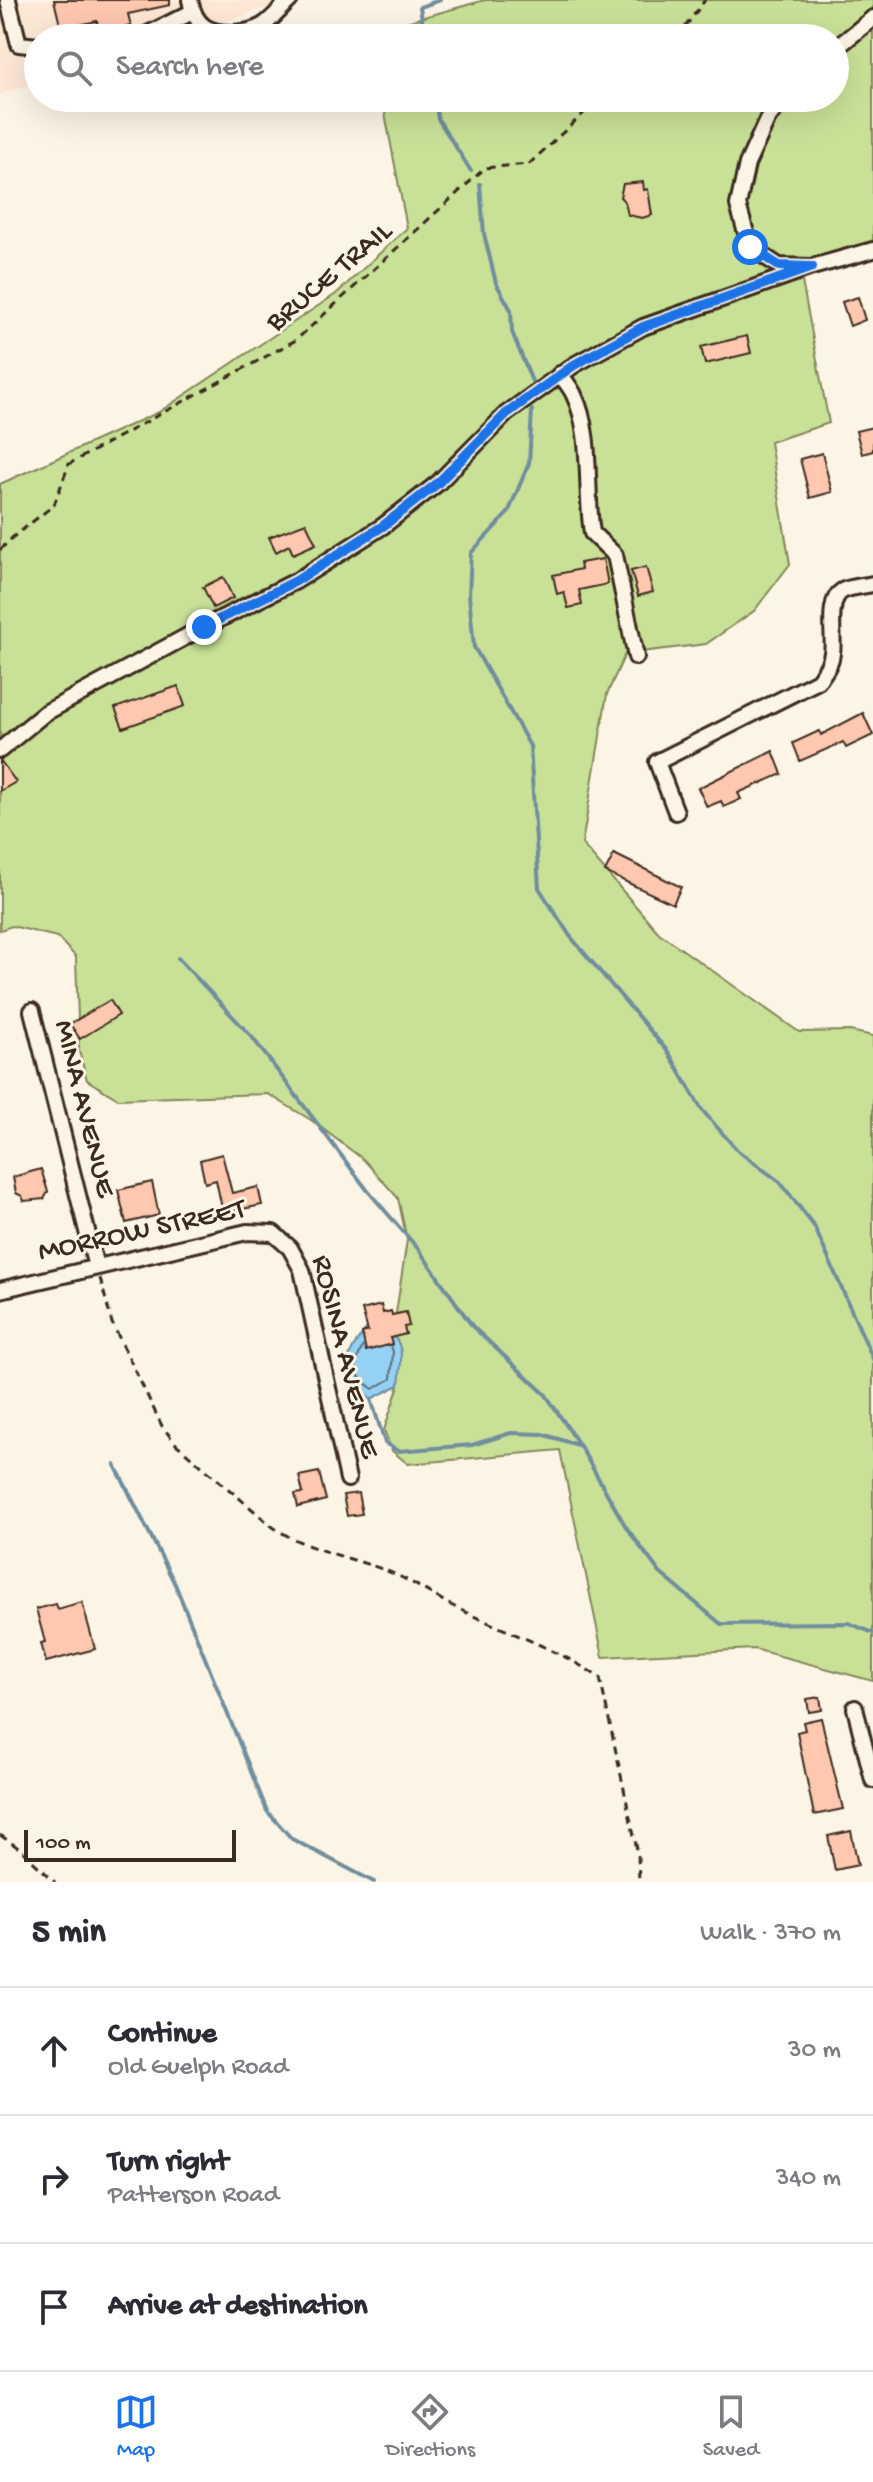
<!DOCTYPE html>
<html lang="en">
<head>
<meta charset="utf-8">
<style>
	:root { --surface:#fff; --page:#f7f7f7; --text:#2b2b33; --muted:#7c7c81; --line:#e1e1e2; --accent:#1a73e8 }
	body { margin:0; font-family:"Gochi Hand",sans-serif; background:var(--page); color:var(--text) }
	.scale { position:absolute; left:24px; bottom:20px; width:212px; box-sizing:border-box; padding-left:8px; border:4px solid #3b2a1e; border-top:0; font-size:22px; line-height:28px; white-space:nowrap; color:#3b2a1e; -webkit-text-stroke:6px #fcf5e5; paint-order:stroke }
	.stop { position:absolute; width:24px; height:24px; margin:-18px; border:6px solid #1a73e8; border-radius:50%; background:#fff }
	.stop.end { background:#1a73e8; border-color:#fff; box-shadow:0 2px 8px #0008 }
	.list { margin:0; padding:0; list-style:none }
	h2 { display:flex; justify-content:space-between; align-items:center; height:104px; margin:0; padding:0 32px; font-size:34px }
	h2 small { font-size:26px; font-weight:400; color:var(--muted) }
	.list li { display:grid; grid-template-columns:52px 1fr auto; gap:24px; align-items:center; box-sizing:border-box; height:128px; padding:0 32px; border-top:2px solid var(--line) }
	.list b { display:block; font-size:30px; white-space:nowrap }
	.list p { margin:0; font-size:26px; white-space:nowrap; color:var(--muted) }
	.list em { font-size:26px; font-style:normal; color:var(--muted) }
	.icon { flex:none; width:44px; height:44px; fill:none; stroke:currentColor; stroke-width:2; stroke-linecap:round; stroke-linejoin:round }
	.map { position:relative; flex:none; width:873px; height:1882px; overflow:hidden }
	.search { position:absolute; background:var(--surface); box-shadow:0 8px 32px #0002; left:24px; right:24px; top:24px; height:88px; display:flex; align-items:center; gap:20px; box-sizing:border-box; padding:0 28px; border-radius:44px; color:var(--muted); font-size:30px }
	.sheet { height:488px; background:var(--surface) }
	nav { display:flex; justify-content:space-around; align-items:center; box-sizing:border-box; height:112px; border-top:2px solid var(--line); background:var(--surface); font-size:22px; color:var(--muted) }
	nav a { display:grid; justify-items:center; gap:4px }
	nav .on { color:var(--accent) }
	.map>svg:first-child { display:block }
	.built { fill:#fde7d5 }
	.green { fill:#c9e197; stroke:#82865a; stroke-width:2 }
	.water { fill:#94d1f4; stroke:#708e9e; stroke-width:2 }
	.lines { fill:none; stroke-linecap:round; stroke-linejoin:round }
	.shore { stroke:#5f6d74; stroke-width:2 }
	.stream { stroke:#708e9e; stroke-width:4 }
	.building { fill:#fec7b0; stroke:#3b2a1e; stroke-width:2 }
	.minor-casing { stroke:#3b2a1e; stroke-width:20 }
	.path { stroke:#3b2a1e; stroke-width:3; stroke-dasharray:8 6; stroke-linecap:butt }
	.minor { stroke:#fcf5e5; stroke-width:14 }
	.route { stroke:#1a73e8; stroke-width:10 }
	.labels { text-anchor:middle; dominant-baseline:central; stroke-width:6; stroke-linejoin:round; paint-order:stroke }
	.street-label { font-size:30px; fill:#3b2a1e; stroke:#fcf5e5 }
</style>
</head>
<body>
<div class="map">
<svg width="873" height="1882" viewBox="0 0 873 1882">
	<rect width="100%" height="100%" fill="#fcf5e5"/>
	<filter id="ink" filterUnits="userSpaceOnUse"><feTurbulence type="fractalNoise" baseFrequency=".0125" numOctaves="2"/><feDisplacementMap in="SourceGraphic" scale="16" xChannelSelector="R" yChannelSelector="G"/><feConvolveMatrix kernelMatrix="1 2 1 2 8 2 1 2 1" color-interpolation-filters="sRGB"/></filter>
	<g filter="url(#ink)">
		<path class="built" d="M0 0H289L173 38H38V82L0 95Z"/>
		<path class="green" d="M485 0H873V250L801 276 829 423 770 442 790 564 754 611 706 644 625 654 607 694 582 844 659 933 799 1032 850 1031 873 1036V1681L754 1649 603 1657 560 1450 408 1464 392 1451 384 1430 399 1385 393 1333 407 1240 398 1198 364 1160 311 1120 268 1094 118 1099 87 1080 79 1051 76 957 57 937 12 926 0 930V484L159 412 336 294 407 228 382 98H835V38H371L370 32Z"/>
		<path class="water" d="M372 1321C407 1340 402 1349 399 1385L371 1399C365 1394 356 1388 351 1381 338 1361 361 1336 372 1321Z"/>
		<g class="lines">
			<path class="shore" d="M363 1346C352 1368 353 1375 373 1389L391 1379 393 1352 391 1346"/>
			<g class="stream">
				<path d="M425 38 420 7 440 0"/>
				<path d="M435 98 438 119 471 171"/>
				<path d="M480 184 484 234 496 283 511 310 512 332 533 384"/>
				<path d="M532 410 529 463 508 513 471 553 469 595 474 647 530 746 539 888 570 936 669 1053 702 1110 738 1151 780 1182 814 1226 873 1359"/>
				<path d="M178 958 252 1037 368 1191 419 1250 473 1327 546 1395 580 1446 626 1527 660 1573 721 1624 849 1623 873 1633"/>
				<path d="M371 1399 385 1443 398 1451 472 1445 511 1433 542 1434 578 1445"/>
				<path d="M115 1465 175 1584 267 1811 292 1839 374 1882"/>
			</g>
		</g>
		<g class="building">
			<path d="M54 0H170V5L128 14 131 26 99 32 97 21 61 29Z"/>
			<path d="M643 182 644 190 648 189 652 215 642 218 628 215 625 202 620 197 623 184Z"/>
			<path d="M858 297 865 320 850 326 842 302Z"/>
			<path d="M747 336 751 353 705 364 701 347Z"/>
			<path d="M873 427V451L862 454 856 431Z"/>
			<path d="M822 453 832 492 810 498 800 459Z"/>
			<path d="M306 523 316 544 293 554 289 545 276 552 269 537Z"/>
			<path d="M603 559 608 584 579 590 582 605 568 608 564 592 557 594 553 575 581 569 580 563Z"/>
			<path d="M646 567 653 592 638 596 631 571Z"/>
			<path d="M223 577 233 598 213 608 203 587Z"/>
			<path d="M178 686 185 706 123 728 115 708Z"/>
			<path d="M863 713 873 735 846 748 843 742 800 761 793 743 819 731 821 735Z"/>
			<path d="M773 751 782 774 738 793 741 799 724 807 721 801 707 807 698 788Z"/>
			<path d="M0 760 16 782 0 791Z"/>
			<path d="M614 854 681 887 673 904 605 872Z"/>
			<path d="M110 1000 119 1015 80 1039 70 1024Z"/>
			<path d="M222 1154 232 1193 258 1187 262 1205 223 1213 216 1180 205 1183 200 1160Z"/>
			<path d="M41 1169 48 1192 44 1199 24 1201 22 1196 16 1193 13 1177Z"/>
			<path d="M152 1182 159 1215 126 1223 118 1190Z"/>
			<path d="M381 1305 383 1313 391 1311 392 1315 406 1312 409 1326 404 1327 406 1334 390 1338 392 1344 366 1351 362 1333 368 1331 362 1310Z"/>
			<path d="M319 1472 326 1500 298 1507 295 1494 303 1493 299 1476Z"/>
			<path d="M358 1493 362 1514 347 1516 343 1495Z"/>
			<path d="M82 1602 95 1649 46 1662 41 1643 45 1642 36 1609 56 1604 58 1609Z"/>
			<path d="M820 1697 822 1710 809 1712 807 1699Z"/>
			<path d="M821 1718 843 1809 814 1815 797 1732 805 1730 803 1722Z"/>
			<path d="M851 1831 858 1865 835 1870 828 1836Z"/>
		</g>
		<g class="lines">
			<defs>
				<g id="minor">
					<path d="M8 0 19 44 38 46"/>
					<path d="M190 0C192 10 196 21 205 27 220 36 248 34 262 26 272 20 281 8 290 0"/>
					<path d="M131 38 144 36 192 12"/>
					<path d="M835 49 873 18"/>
					<path d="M784 98 768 118 747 164 738 205 750 247 779 266 812 267 873 250"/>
					<path d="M560 374C565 381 571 388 574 395 593 434 585 491 592 533L615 555 636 657"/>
					<path d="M0 750 45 713 204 627 296 581 383 526 438 483 506 414 574 365 643 327 812 267"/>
					<path d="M676 812 657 762 818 681C824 673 831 664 832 653 835 638 826 601 842 591 850 587 864 586 873 584"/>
					<path d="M32 1011 96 1267"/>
					<path d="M0 1290 247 1232 273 1233 290 1248 302 1270 348 1479"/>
					<path d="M855 1708 873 1780"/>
				</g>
			</defs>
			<use href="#minor" class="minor-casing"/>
			<g class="path">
				<path d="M677 38 705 0"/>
				<path d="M0 550 13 537 54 505 69 464 296 340 485 168 529 164 585 112 614 98"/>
				<path d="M100 1278 112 1323 162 1426 176 1444 273 1527C308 1551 348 1556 387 1571 413 1581 437 1599 463 1611 509 1633 558 1649 600 1678L638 1854 639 1882"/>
				<path d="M0 1835 20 1849 55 1882"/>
			</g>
			<use href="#minor" class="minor"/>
		</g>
	</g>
	<g class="lines" filter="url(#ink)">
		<path class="route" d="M204 627 296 581 383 526 438 483 506 414 574 365 643 327 812 267 779 266 750 247"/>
	</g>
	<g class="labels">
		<g class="street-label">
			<text transform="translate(330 278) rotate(-40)">BRUCE TRAIL</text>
			<text transform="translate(83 1109) rotate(76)">MINA AVENUE</text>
			<text transform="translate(142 1232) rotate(-12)">MORROW STREET</text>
			<text transform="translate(344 1357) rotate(76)">ROSINA AVENUE</text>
		</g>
	</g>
</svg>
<div class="scale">100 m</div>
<div class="stop" style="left:750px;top:247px"></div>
<div class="stop end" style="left:204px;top:627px"></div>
<div class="search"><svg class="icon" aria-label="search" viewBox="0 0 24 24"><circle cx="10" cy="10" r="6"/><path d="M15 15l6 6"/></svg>Search here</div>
</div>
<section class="sheet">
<h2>5 min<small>Walk · 370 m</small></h2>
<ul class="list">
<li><svg class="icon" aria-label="ahead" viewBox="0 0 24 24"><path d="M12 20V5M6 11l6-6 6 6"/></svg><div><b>Continue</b><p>Old Guelph Road</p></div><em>30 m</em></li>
<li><svg class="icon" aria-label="right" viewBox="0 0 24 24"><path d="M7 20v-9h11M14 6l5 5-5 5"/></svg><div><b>Turn right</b><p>Patterson Road</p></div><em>340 m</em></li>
<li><svg class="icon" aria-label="arrive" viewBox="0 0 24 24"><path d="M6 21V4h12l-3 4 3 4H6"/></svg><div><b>Arrive at destination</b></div></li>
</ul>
</section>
<nav>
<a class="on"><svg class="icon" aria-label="map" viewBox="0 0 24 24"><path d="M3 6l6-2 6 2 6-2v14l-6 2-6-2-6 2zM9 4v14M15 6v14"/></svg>Map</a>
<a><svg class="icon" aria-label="directions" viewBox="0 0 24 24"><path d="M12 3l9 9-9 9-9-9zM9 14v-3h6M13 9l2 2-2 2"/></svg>Directions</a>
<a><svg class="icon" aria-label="saved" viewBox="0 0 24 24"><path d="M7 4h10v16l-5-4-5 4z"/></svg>Saved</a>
</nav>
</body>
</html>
